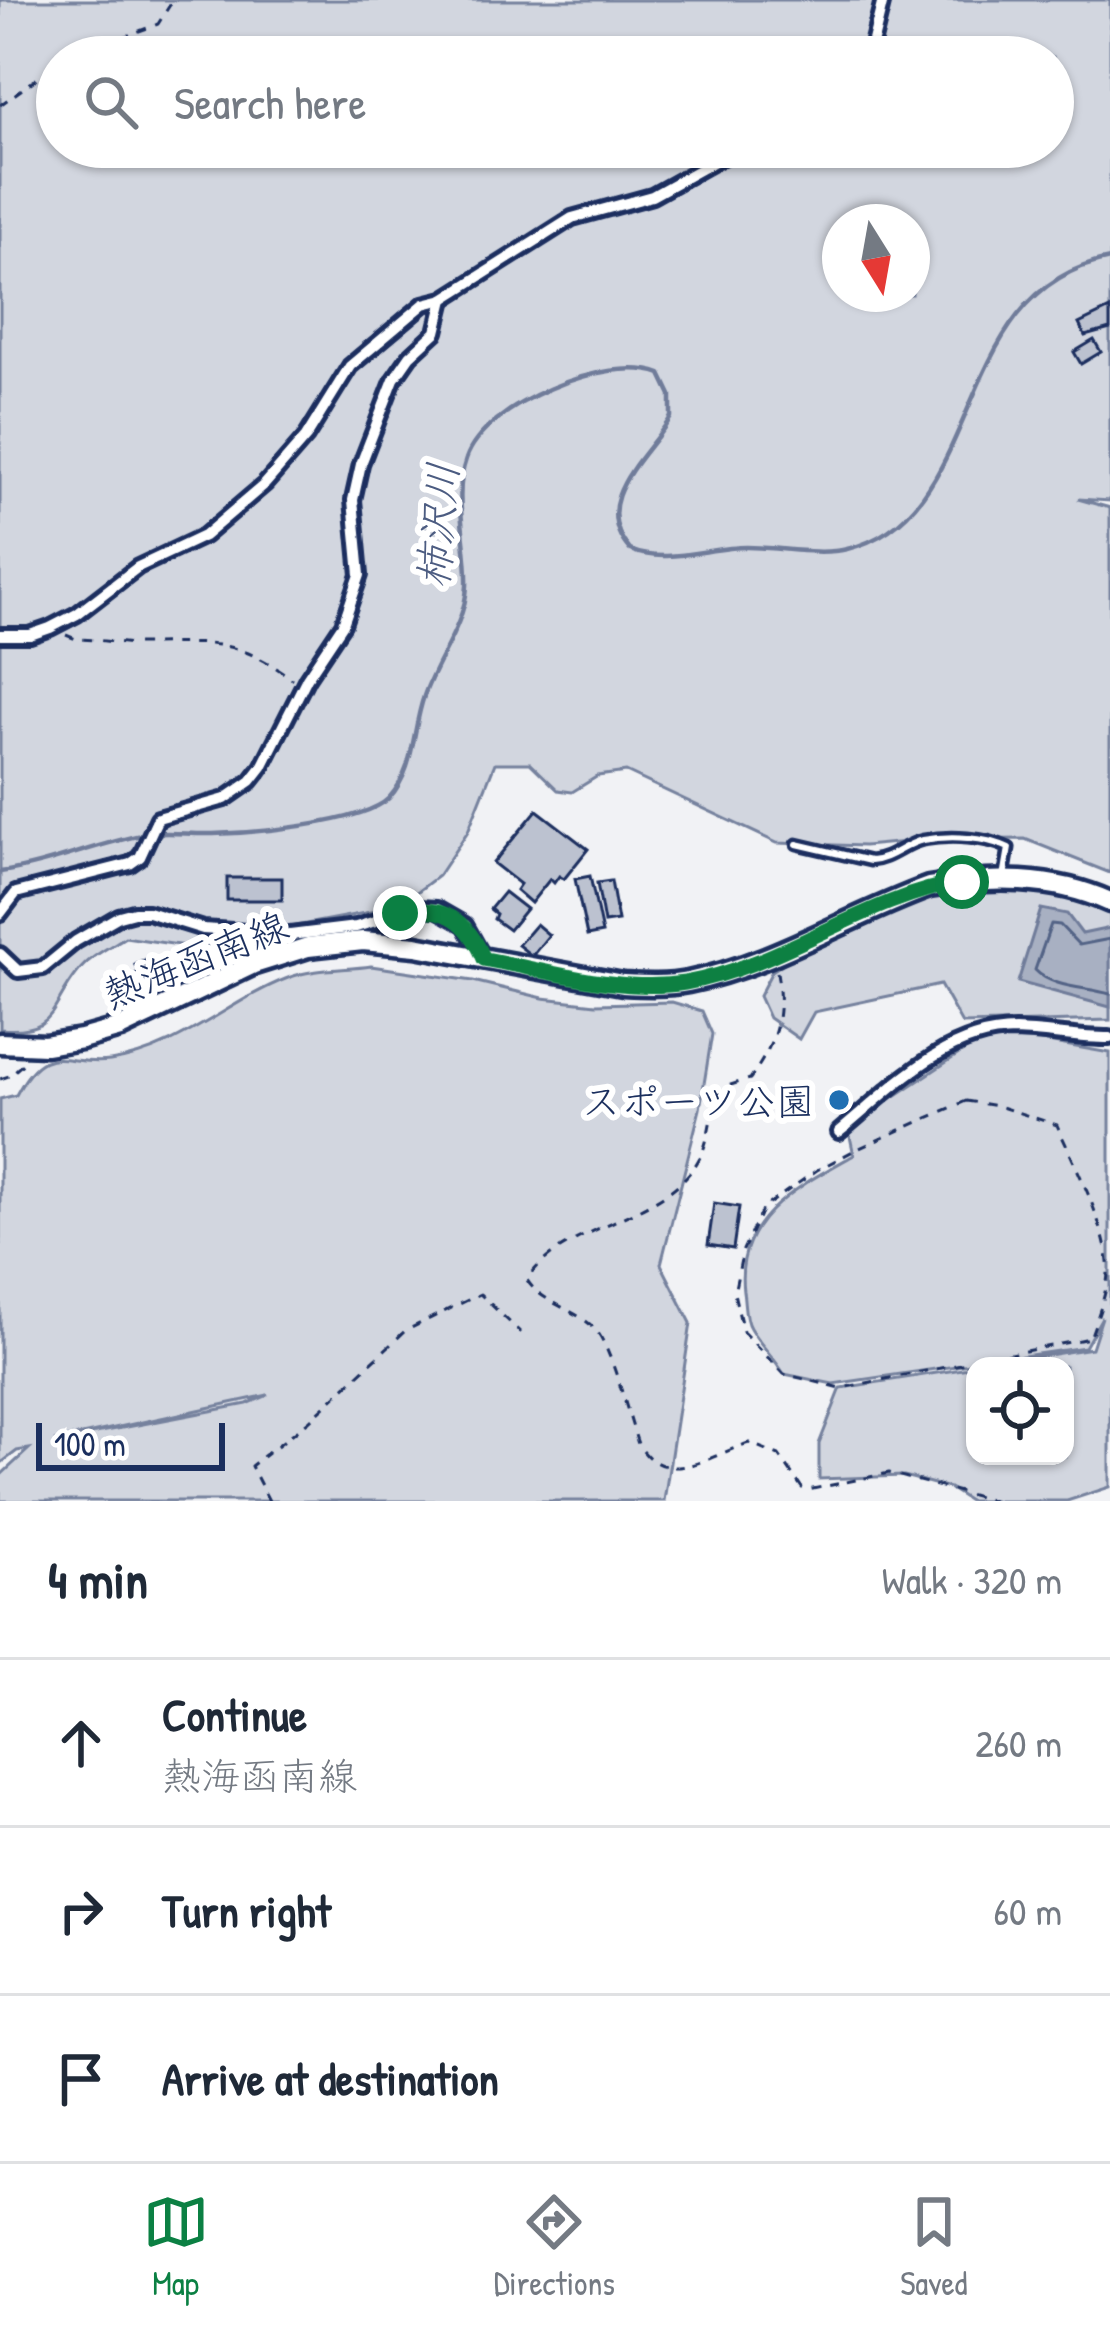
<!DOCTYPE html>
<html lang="en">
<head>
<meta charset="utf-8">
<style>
	:root { --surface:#fff; --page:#f6f6f7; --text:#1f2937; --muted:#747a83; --line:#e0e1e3; --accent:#0b8043 }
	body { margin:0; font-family:"Patrick Hand","Klee One",sans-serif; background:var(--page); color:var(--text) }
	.controls { position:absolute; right:36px; bottom:36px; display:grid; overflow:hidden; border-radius:24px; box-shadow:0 3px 9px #0004 }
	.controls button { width:108px; height:108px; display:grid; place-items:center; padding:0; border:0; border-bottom:3px solid var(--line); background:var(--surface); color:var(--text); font:60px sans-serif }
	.compass { position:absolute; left:822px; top:204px; width:108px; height:108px; border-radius:50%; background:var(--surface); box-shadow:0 3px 9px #0004; rotate:169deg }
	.scale { position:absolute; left:36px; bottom:30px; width:189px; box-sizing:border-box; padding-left:12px; border:6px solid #1b2f5e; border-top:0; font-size:33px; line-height:42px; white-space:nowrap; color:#1b2f5e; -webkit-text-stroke:9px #fff; paint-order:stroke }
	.stop { position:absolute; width:36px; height:36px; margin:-27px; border:9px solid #0b8043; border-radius:50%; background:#fff }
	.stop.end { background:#0b8043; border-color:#fff; box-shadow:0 3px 12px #0008 }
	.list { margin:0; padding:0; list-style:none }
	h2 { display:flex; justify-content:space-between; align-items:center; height:156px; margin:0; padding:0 48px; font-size:51px }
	h2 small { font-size:39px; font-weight:400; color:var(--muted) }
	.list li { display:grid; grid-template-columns:78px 1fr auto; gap:36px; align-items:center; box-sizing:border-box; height:168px; padding:0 48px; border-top:3px solid var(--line) }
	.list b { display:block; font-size:45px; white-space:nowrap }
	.list p { margin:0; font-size:39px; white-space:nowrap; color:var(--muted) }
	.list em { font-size:39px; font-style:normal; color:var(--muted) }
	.icon { flex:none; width:66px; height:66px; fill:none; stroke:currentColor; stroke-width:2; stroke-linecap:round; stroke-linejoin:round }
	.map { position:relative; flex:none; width:1110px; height:1501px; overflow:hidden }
	.search { position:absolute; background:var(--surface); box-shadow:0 3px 9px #0004; left:36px; right:36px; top:36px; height:132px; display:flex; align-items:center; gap:30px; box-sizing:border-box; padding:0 42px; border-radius:66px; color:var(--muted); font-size:45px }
	.sheet { height:660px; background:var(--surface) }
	nav { display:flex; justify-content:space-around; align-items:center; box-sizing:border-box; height:168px; border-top:3px solid var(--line); background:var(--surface); font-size:33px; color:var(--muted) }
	nav a { display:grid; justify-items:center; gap:6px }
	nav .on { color:var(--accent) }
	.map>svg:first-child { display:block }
	.green { fill:#d2d6df; stroke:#76829e; stroke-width:3; fill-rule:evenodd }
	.water { fill:#a8b0c2; stroke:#707c9a; stroke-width:3 }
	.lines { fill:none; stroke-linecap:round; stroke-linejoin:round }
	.shore { stroke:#536386; stroke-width:3 }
	.stream { stroke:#707c9a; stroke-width:4.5 }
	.building { fill:#bcc2d0; stroke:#1b2f5e; stroke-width:3 }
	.lane-casing { stroke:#1b2f5e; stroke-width:15 }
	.street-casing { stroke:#1b2f5e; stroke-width:20 }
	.primary-casing { stroke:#1b2f5e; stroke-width:27 }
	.path { stroke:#1b2f5e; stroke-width:3; stroke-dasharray:9 9; stroke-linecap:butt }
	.lane { stroke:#fff; stroke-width:6 }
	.street { stroke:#fff; stroke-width:10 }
	.primary { stroke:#fff; stroke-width:18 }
	.route { stroke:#0b8043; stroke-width:15 }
	.poi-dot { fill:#1f6fb2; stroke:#fff; stroke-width:4.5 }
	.labels { text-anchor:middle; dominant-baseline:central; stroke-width:12; stroke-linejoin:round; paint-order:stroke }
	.street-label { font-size:39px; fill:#1b2f5e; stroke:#fff }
	.poi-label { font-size:39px; fill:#1b2f5e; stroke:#fff; text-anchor:end }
	.water-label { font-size:42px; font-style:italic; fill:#4c5c81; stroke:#fff }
</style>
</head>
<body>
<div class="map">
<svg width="1110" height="1501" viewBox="0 0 1110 1501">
	<rect width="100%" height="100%" fill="#f1f2f5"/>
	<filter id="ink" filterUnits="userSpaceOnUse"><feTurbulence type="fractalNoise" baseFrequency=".00833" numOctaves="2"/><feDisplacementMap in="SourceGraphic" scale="24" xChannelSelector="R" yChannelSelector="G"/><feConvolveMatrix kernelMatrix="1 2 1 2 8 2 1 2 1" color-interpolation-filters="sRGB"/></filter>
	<g filter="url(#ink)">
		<g class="green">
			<path d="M0 0H1110V501L1078 499 1110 508V873L1025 839 928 840 864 846 777 843 626 772 598 776 572 792 558 790 530 763H495L468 831 438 876 397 907 285 928 239 941 192 947 125 937C110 947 89 957 78 972 49 1008 57 1034 0 1029ZM57 57H1053V147H57ZM840 222H912V294H840Z"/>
			<path d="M1018 890 1076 900 1110 913V1020L962 1024 940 985 814 1012 799 1039 769 1018 759 996 772 971 811 945 943 892Z"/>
			<path d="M371 966 473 981 543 998 596 1004 672 1002 702 1011 712 1034 700 1109 661 1264 691 1323 664 1501H0V1476L29 1449 17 1451 0 1464V1099L16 1095C46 1037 63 1067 110 1061 179 1051 228 1001 288 978 312 968 346 970 371 966ZM268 1395 247 1404 54 1441Z"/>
			<path d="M1008 1035 1110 1053V1487L1067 1501H969L949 1488 904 1476 819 1479V1444L841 1388 975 1367V1456H1065V1366H980L1092 1348 1102 1317 1085 1347 833 1384 784 1374C774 1357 760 1345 750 1328 744 1319 745 1303 743 1291 734 1218 799 1186 854 1155L848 1127 971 1046Z"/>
		</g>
		<path class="water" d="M1041 909 1067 914 1082 934 1110 928V1007L1018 982Z"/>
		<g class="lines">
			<path class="shore" d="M1110 939 1079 945 1060 925 1051 924 1035 970C1052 988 1086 987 1110 994"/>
			<path class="stream" d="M0 872C48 865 93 845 141 835 164 830 189 835 213 834 251 833 363 824 389 798 415 770 412 730 424 696 436 660 465 625 467 586 469 546 452 498 466 459 484 405 608 353 661 374L671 395V417C649 455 587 501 630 550 666 565 709 547 747 547 779 547 817 556 847 549 989 515 947 289 1110 259"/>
		</g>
		<g class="building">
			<path d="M1110 309V329L1085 336 1079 324Z"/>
			<path d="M1094 340 1101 352 1081 364 1074 352Z"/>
			<path d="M537 810 588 849 564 879 559 876 554 883 550 879 531 903 516 890 520 884 493 863Z"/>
			<path d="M590 876 602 933 587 936 575 879Z"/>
			<rect x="227" y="878" width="55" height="22"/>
			<path d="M611 881 618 921 604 923 597 883Z"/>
			<path d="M504 892 526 909 509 930 494 919 496 914 490 909Z"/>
			<path d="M536 924 549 935 532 956 518 945Z"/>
			<path d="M152 956 168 988 150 997 146 988 124 999 116 983 139 972 135 965Z"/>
			<path d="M714 1203 739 1207 733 1249 708 1245Z"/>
		</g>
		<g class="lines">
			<defs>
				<path id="lane" d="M797 844 870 861C890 860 904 844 923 840 950 835 986 837 1009 848L1004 877"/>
				<g id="street">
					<path d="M869 57 883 0"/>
					<path d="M0 635H30L50 628 77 614 138 567 204 536 265 484 306 437 350 366 424 304 444 299 572 218 652 196 740 147"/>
					<path d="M0 914 16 893 130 864 140 857 158 818 225 799 251 781 262 767 307 678 343 624 360 575 353 500 361 464 394 379 410 356 436 332 444 299"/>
					<path d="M0 954 18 971 43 968 76 941 119 916 134 912H148L203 929 290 935 356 927 418 908 437 909 465 925 483 957"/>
					<path d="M839 1132C890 1090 944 1031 1015 1031 1047 1032 1078 1038 1110 1038"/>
				</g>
				<path id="primary" d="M0 1043 45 1045 81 1039 120 1028 254 964 308 947 363 941 416 946 623 984C645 985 667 986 688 982 772 965 849 916 929 887 990 877 1053 876 1110 902"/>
			</defs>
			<use href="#lane" class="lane-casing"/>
			<use href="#street" class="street-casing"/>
			<use href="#primary" class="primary-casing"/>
			<g class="path">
				<path d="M71 57 158 24 173 0"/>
				<path d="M0 105 57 64"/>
				<path d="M66 635 76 639C98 639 120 644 142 644 207 644 235 636 292 679"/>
				<path d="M777 972C784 1017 776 1042 750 1079L724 1087C702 1118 718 1144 684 1179 643 1221 557 1232 527 1280 542 1304 575 1308 595 1329 611 1346 629 1418 638 1444 666 1490 710 1455 749 1443L779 1455 802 1488 808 1490 889 1473 993 1501"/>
				<path d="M0 1079 9 1076 25 1062"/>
				<path d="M966 1101 998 1106 1057 1125C1074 1163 1104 1221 1108 1262 1110 1287 1098 1315 1090 1338L841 1388 784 1374 743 1332 734 1293 743 1250 763 1208 817 1170 855 1150Z"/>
				<path d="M269 1501 251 1466 309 1421 405 1331 480 1294 521 1333"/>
			</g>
			<use href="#lane" class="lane"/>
			<use href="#street" class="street"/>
			<use href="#primary" class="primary"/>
		</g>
	</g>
	<g class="lines" filter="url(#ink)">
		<path class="route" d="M400 913C443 903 468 920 484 959 549 971 620 993 685 983 783 966 864 897 962 882"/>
	</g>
	<circle class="poi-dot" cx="839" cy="1100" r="12"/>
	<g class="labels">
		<g class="street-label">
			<text transform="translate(195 959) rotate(-22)">熱海函南線</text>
		</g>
		<g class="poi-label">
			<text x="815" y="1100">スポーツ公園</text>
		</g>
		<g class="water-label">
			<text transform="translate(437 525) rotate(-85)">柿沢川</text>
		</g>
	</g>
</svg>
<div class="controls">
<button><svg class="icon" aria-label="locate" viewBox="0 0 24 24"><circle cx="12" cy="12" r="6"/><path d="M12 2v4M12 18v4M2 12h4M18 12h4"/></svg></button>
</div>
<svg class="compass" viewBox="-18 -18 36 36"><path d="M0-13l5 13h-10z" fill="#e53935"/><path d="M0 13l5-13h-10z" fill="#747a83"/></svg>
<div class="scale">100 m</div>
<div class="stop" style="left:962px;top:882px"></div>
<div class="stop end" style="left:400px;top:913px"></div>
<div class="search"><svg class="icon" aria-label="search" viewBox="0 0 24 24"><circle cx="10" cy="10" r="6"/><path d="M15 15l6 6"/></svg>Search here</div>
</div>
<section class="sheet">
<h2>4 min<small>Walk · 320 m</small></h2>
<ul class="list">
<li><svg class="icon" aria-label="ahead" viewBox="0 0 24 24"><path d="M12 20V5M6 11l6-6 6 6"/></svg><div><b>Continue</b><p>熱海函南線</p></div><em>260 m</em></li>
<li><svg class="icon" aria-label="right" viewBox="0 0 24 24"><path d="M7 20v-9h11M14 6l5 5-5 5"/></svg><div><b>Turn right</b></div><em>60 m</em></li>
<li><svg class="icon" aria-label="arrive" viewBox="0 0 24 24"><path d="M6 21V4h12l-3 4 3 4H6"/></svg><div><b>Arrive at destination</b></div></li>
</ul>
</section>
<nav>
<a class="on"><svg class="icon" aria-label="map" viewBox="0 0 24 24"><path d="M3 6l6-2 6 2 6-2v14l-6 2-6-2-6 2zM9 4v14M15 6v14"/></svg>Map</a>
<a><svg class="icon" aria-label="directions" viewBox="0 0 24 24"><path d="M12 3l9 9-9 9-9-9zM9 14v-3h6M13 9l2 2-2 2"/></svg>Directions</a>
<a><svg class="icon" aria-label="saved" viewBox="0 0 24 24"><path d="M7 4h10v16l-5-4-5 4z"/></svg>Saved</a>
</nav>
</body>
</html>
